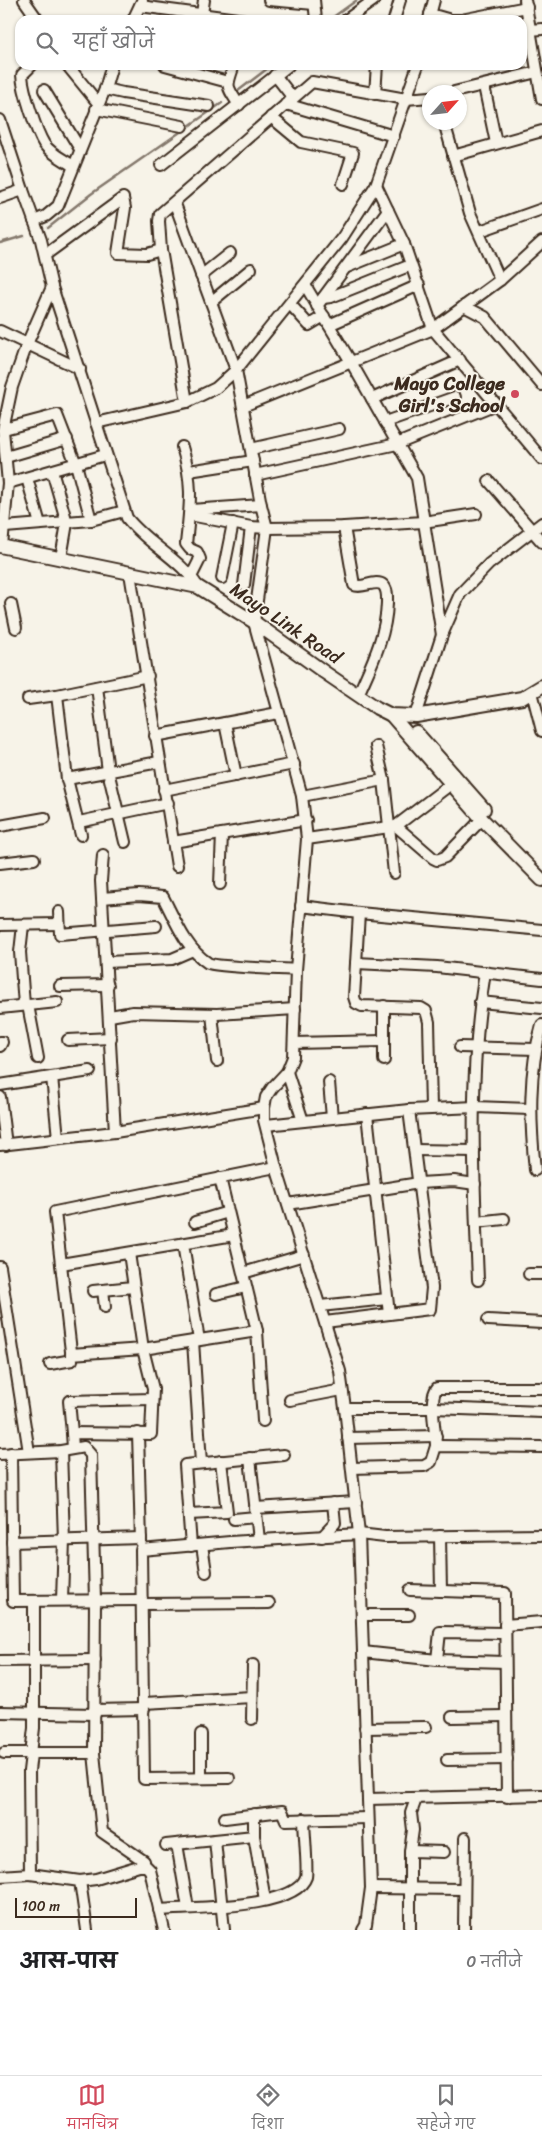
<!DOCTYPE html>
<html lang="hi">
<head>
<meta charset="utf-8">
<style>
	:root { --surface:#fff; --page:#f2f2f2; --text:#202124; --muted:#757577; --line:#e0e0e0; --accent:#d1495b }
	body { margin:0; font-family:Sriracha,"Playpen Sans Deva",sans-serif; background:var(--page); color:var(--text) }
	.compass { position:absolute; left:422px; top:85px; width:45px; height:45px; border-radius:50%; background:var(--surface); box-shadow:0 1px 4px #0004; rotate:63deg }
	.scale { position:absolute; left:15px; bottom:12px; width:122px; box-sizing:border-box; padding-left:5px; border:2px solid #3b2a1e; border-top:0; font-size:14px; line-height:18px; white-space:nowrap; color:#3b2a1e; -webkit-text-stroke:4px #f7f3e8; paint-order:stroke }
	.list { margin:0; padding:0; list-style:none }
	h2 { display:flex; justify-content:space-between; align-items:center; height:65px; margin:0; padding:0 20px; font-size:21px }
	h2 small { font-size:16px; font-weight:400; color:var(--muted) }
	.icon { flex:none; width:28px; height:28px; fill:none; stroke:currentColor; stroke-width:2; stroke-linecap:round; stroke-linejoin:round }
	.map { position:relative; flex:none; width:542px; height:1930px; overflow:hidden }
	.search { position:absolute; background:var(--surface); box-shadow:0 1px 4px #0004; left:15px; right:15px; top:15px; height:55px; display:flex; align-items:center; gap:12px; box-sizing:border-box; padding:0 18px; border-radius:15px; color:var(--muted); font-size:19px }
	.sheet { height:145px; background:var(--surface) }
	nav { display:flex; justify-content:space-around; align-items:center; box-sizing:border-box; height:70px; border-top:1px solid var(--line); background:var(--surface); font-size:14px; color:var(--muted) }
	nav a { display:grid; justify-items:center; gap:2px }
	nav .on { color:var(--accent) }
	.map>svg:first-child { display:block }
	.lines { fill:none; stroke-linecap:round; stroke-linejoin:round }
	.stream { stroke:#84786c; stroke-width:2.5 }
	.minor-casing { stroke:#3b2a1e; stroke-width:14 }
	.tertiary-casing { stroke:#3b2a1e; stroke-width:16 }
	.minor { stroke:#f7f3e8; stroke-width:10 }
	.tertiary { stroke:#f7f3e8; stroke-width:12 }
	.poi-dot { fill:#d1495b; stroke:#f7f3e8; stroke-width:2 }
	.labels { text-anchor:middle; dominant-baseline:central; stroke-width:4; stroke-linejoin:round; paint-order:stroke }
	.poi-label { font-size:19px; font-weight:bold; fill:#3b2a1e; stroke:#f7f3e8; text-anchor:end }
	.street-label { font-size:19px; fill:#3b2a1e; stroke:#f7f3e8 }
</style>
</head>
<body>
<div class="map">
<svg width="542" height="1930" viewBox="0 0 542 1930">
	<rect width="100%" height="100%" fill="#f7f3e8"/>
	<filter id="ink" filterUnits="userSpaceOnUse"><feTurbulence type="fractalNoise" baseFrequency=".02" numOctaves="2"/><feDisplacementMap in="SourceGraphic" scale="10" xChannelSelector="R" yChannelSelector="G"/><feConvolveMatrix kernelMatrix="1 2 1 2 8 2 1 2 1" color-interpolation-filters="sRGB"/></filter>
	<g filter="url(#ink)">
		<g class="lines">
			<g class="stream">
				<path d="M329 20 357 0"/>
				<path d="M238 91 272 65"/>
				<path d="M48 228 91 194 222 103"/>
				<path d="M0 243 24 236"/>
			</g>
			<defs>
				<g id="minor">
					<path d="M24 0 38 20"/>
					<path d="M269 0 314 4"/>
					<path d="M314 0 316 20"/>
					<path d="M525 0 542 99"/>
					<path d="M140 6 245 20"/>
					<path d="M202 14 204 0"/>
					<path d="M430 14 451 20H461L527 7"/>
					<path d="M429 19 434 0"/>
					<path d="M133 20 142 1"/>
					<path d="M346 20 374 0"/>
					<path d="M394 20 400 0"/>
					<path d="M530 30 542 29"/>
					<path d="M32 65 22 75C23 91 36 131 44 144 51 154 63 159 73 166"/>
					<path d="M67 65 98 103"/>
					<path d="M165 65 228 82"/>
					<path d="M234 65C226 88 226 85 239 105"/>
					<path d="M275 75 293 98"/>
					<path d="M484 86 496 143"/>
					<path d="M105 89 123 93 209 106"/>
					<path d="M44 90 80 149"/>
					<path d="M454 92 537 72"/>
					<path d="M375 94 377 65"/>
					<path d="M286 104 394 136"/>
					<path d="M96 109 182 126"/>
					<path d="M271 117 301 142 353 153 343 184"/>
					<path d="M0 120 23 190 41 240 52 287 127 518C146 543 183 561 198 587"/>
					<path d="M444 122 470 213 500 280"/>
					<path d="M453 156 542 131"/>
					<path d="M161 165 289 65"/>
					<path d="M376 185 404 244 433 329 542 459"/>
					<path d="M0 198 23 190"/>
					<path d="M175 204 236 370 261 505 267 528 254 622 302 796 307 839 296 970 293 1057 287 1072 272 1088 266 1097 264 1108V1120L276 1167 340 1371 345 1408 359 1534 371 1888 366 1925 363 1930"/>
					<path d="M34 221 46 216 58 206 105 89 112 65"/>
					<path d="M480 231 542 209"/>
					<path d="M45 255 123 198 125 208 118 253 147 254 161 250"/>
					<path d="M347 267 404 244"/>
					<path d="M201 276 230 253"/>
					<path d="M305 285 351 362 417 478 442 635"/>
					<path d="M323 298 331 297 411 265"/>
					<path d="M211 302 251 269"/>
					<path d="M290 304 309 325 324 316"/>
					<path d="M317 306 388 210"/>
					<path d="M464 306 485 317 542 385"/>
					<path d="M329 325 419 285"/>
					<path d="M0 331 80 369"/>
					<path d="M372 399 460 360"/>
					<path d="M187 402 161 250 159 221 160 214 312 82 406 99 430 97"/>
					<path d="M243 406 433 329 500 280 542 242"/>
					<path d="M385 422 455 397"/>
					<path d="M96 423 187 402 216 388 236 370 342 238 376 185 418 65"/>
					<path d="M4 429 57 415 76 464 91 520"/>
					<path d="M182 447C194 485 190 506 186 544L190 549 197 552 200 559 191 577"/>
					<path d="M251 449 339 429"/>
					<path d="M6 457 67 439"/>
					<path d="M52 471 67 523 61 558"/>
					<path d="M189 471 253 461"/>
					<path d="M255 475 397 444 496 404"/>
					<path d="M27 478 40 524"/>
					<path d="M489 481 542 542"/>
					<path d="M8 483 105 455"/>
					<path d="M191 510 261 505"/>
					<path d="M190 515 251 527 267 528 344 527 423 522 476 514"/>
					<path d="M5 527 91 520 124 511"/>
					<path d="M344 527 354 585C362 589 376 579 383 585 388 590 387 597 387 603 386 637 371 665 358 695"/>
					<path d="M2 546 8 483 3 430 12 387 27 344 52 287"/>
					<path d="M130 573 177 866"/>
					<path d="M222 578 233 523"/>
					<path d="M244 585 251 527"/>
					<path d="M11 604 16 628"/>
					<path d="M97 687 108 771 125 842"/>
					<path d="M532 692 542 731"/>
					<path d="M57 695 67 779 81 835"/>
					<path d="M28 699 57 695 148 676"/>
					<path d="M416 716 442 635 460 594 489 564 542 523"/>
					<path d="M225 723 236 776"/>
					<path d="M155 736 278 713"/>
					<path d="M376 746 384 780 394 873"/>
					<path d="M67 779 159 762"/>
					<path d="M164 790 294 764"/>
					<path d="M302 796 384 780"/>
					<path d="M79 822 168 803"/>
					<path d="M0 826 45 818"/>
					<path d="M396 826 433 858 437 860 445 857 482 819"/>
					<path d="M307 839 396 826 451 784"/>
					<path d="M173 842 306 820"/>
					<path d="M103 855 101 881 115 1132"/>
					<path d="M0 863 34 859"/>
					<path d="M220 884 222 834"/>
					<path d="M102 898 139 895 163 897C175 920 186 949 208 963 215 967 283 969 296 970"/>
					<path d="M301 906 359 913 542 930"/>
					<path d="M59 912 60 934 156 926"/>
					<path d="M359 913 354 997 356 1003 362 1006 421 1008 426 1011 429 1022 431 1108"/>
					<path d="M0 925 59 924"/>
					<path d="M23 925 20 952 24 1005"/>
					<path d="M107 962 172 959 193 950"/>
					<path d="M356 963 437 967 542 979"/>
					<path d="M60 986 108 985"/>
					<path d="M480 1002 542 1008"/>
					<path d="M28 1005 38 1058"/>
					<path d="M0 1008 57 1002"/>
					<path d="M212 1014 217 1061"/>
					<path d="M110 1016 133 1012 217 1014 295 1009"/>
					<path d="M68 1040 111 1038"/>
					<path d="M0 1042H2L0 1046"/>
					<path d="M294 1043 383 1041"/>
					<path d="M460 1047 535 1049"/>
					<path d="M384 1060V1006"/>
					<path d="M287 1072 303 1121"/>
					<path d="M52 1077 58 1138"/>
					<path d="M329 1082 332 1118"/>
					<path d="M0 1085 90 1071"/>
					<path d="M0 1097 6 1145"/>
					<path d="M367 1114 389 1314"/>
					<path d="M266 1125 409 1110"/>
					<path d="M0 1145 115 1132 264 1108"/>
					<path d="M415 1150 474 1151"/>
					<path d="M535 1170C530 1121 528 1073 542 1025"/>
					<path d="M220 1178 257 1331 263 1421"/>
					<path d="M288 1204 419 1183 454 1181 475 1184"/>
					<path d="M195 1222 228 1212"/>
					<path d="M476 1222 504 1219"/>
					<path d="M183 1244 199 1340"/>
					<path d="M61 1264 234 1235"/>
					<path d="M0 1267 29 1452"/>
					<path d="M243 1273 304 1255"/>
					<path d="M529 1274H542"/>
					<path d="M478 1280C474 1178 468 1073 485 972"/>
					<path d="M103 1290 105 1307"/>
					<path d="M93 1291 133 1287"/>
					<path d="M216 1294 246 1287"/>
					<path d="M320 1306 387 1299"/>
					<path d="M488 1320 542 1323"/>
					<path d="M325 1322 430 1309 432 1288 409 1110 475 1107 530 1109"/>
					<path d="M193 1341 201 1463"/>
					<path d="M71 1354 143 1349 129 1253"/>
					<path d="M50 1364 72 1360 55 1212 276 1167"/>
					<path d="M290 1400 342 1390"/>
					<path d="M345 1408H433L542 1412"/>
					<path d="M72 1433 69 1401 152 1399"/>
					<path d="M138 1433 141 1542"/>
					<path d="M348 1438 436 1436"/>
					<path d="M436 1446C436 1432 428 1398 437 1388H542"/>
					<path d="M73 1448 72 1433 151 1434 153 1389 143 1349 257 1331"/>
					<path d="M61 1451 64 1540 62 1600"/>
					<path d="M11 1453 13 1601 142 1600"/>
					<path d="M0 1454 61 1451 84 1447 91 1455 95 1600 94 1753 102 1832 144 1861"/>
					<path d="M250 1458 259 1540"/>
					<path d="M352 1468 424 1466 431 1462 436 1446 542 1447"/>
					<path d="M255 1508 356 1502"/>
					<path d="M189 1514 227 1512 221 1461"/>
					<path d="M234 1519 256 1517"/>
					<path d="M440 1536 441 1591"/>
					<path d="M322 1537 335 1523 333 1503"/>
					<path d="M12 1542 141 1538"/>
					<path d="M202 1545 206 1572"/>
					<path d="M191 1546 185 1465 284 1455"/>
					<path d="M410 1590 505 1593 507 1797"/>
					<path d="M34 1601V1728L29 1771 30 1874 80 1881 87 1930"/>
					<path d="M143 1604 269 1603"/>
					<path d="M362 1615H409"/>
					<path d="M505 1625 542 1622"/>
					<path d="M363 1652 437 1660 505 1662"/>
					<path d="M437 1660 440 1632 505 1633"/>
					<path d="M0 1661 95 1660"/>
					<path d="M144 1703 252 1697"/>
					<path d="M94 1710 144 1709"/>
					<path d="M0 1712 95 1714"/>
					<path d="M452 1717 505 1716"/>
					<path d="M252 1719 253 1665"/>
					<path d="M365 1728 426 1727"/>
					<path d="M4 1753H94"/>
					<path d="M447 1760 507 1759"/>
					<path d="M201 1778V1734"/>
					<path d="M229 1778 144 1779 141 1550 230 1542 359 1534 385 1537 542 1535"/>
					<path d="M368 1799 542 1795"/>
					<path d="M225 1818 282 1811 286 1820 368 1818"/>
					<path d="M254 1836 265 1900"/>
					<path d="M215 1840 224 1930"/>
					<path d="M177 1844 188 1908"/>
					<path d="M166 1845 254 1836V1814"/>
					<path d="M410 1851 413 1830 411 1813 416 1799"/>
					<path d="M0 1876 30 1874"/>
					<path d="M80 1881 96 1879 139 1866H146L150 1870 164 1930"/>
					<path d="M371 1888 463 1889"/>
					<path d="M159 1910C189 1907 295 1910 306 1877 308 1870 304 1830 304 1819"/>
					<path d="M410 1930V1851L444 1852"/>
					<path d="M464 1930 465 1838"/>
				</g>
				<g id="tertiary">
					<path d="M0 546 198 587 254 622 324 672 377 708 391 715 416 716 522 698 542 686"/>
					<path d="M391 715 482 819 542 880"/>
					<path d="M416 732 484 809"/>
				</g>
			</defs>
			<use href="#minor" class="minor-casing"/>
			<use href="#tertiary" class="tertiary-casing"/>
			<use href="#minor" class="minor"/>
			<use href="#tertiary" class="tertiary"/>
		</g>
	</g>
	<circle class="poi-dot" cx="515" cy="394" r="5"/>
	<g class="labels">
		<g class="poi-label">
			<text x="505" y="383">Mayo College<tspan x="505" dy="22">Girl's School</tspan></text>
		</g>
		<g class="street-label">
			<text transform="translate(286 623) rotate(34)">Mayo Link Road</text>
		</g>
	</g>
</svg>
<svg class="compass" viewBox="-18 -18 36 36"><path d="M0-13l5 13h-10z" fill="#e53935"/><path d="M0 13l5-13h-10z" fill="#757577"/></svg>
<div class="scale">100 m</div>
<div class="search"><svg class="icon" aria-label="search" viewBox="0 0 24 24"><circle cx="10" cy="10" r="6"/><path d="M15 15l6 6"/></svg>यहाँ खोजें</div>
</div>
<section class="sheet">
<h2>आस-पास<small>0 नतीजे</small></h2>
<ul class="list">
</ul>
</section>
<nav>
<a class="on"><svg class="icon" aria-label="map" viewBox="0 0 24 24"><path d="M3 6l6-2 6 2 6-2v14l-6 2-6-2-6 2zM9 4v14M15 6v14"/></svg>मानचित्र</a>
<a><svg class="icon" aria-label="directions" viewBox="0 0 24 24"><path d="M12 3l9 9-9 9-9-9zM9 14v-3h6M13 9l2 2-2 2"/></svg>दिशा</a>
<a><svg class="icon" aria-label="saved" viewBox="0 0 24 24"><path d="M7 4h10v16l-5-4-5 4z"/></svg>सहेजे गए</a>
</nav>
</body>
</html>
